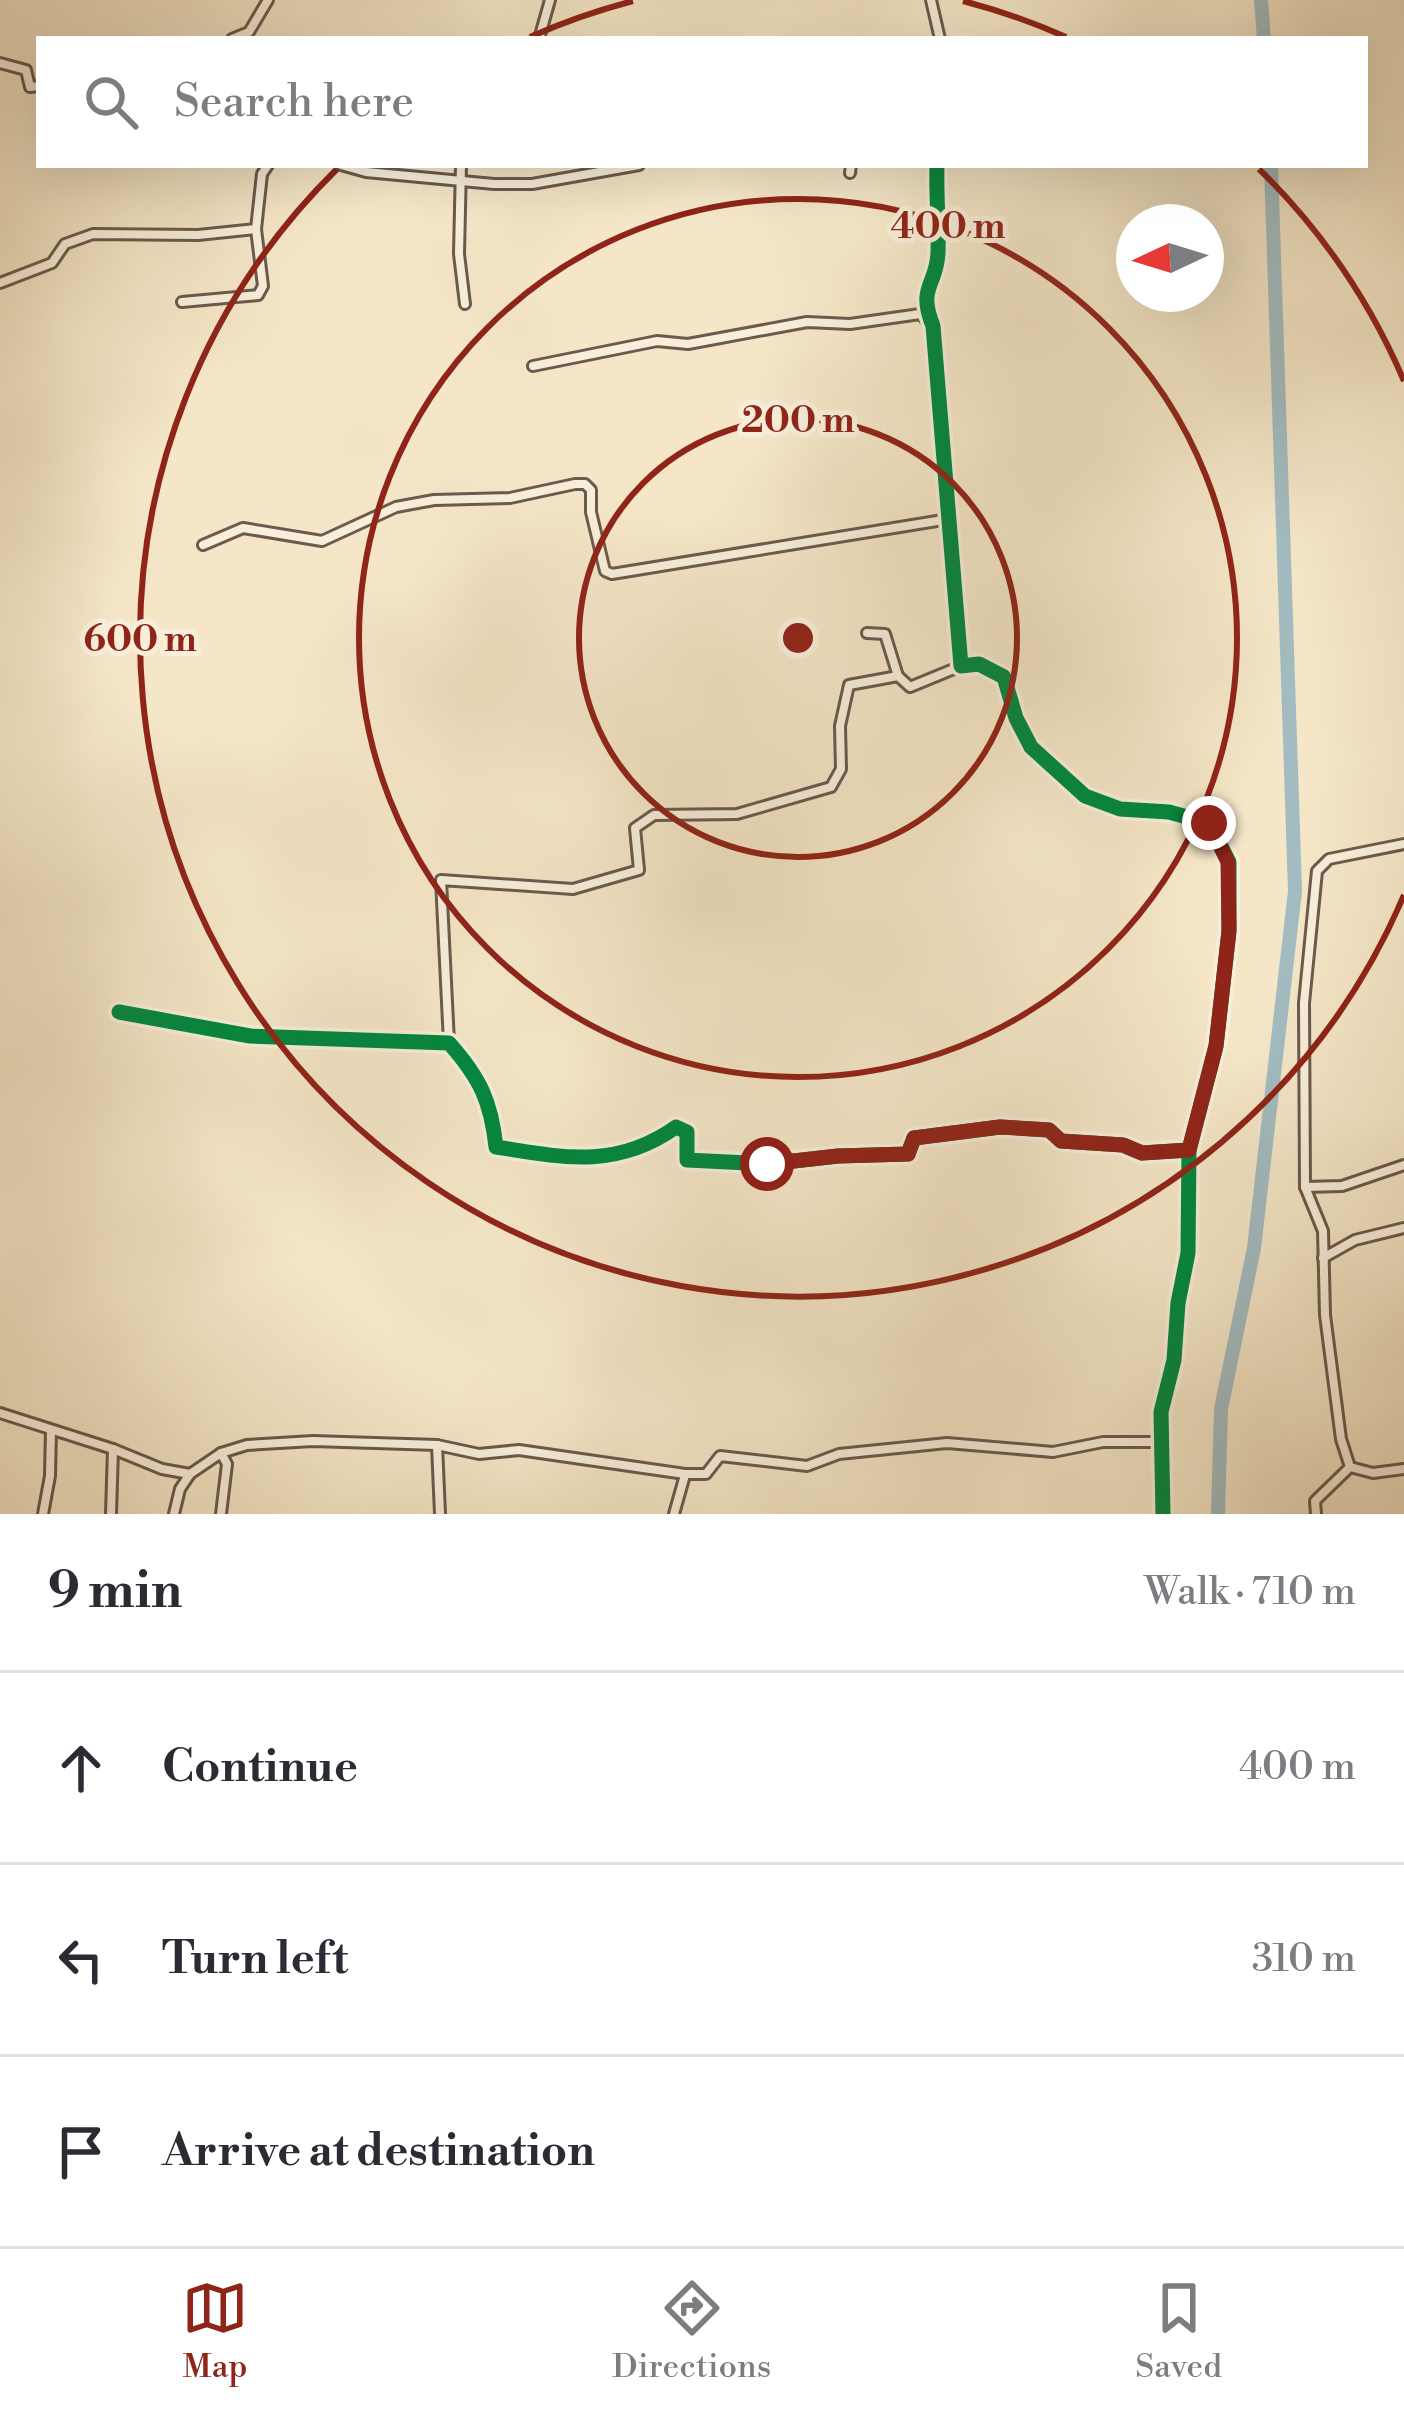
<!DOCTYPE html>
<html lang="en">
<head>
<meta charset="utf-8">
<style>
	:root { --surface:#fff; --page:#f7f7f7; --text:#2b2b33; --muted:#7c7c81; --line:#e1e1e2; --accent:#8f2418 }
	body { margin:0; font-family:"Libre Bodoni",serif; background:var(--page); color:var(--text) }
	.compass { position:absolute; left:1116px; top:204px; width:108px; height:108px; border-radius:50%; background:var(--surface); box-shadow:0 12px 48px #0002; rotate:266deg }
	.stop { position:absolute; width:36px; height:36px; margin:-27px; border:9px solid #8f2418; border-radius:50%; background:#fff }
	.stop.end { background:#8f2418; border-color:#fff; box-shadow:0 3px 12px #0008 }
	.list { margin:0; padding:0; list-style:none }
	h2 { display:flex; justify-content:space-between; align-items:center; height:156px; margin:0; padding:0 48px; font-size:51px }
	h2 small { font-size:39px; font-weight:400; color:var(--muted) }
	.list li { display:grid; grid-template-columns:78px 1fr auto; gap:36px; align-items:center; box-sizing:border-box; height:192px; padding:0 48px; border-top:3px solid var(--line) }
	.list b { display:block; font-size:45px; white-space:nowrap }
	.list em { font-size:39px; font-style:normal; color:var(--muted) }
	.icon { flex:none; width:66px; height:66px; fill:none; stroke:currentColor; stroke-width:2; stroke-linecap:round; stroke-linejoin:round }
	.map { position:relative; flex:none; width:1404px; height:1514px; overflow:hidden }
	.search { position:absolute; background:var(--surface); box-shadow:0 12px 48px #0002; left:36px; right:36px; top:36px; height:132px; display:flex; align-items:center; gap:30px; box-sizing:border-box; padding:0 42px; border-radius:0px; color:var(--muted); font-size:45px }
	.sheet { height:732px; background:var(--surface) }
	nav { display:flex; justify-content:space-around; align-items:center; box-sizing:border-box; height:168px; border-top:3px solid var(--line); background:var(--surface); font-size:33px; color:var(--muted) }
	nav a { display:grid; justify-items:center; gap:6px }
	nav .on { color:var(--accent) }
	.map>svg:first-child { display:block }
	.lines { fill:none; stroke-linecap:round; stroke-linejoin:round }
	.river { stroke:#a2bcc1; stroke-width:14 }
	.street-casing { stroke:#6b5a4d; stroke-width:14 }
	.street { stroke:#f8efdb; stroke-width:8 }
	.cycleway-casing { stroke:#f8efdb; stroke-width:22 }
	.cycleway { stroke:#00873e; stroke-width:15 }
	.route { stroke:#8f2418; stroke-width:15 }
	.ring { fill:none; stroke:#8f2418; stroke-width:6 }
	.centre { fill:#8f2418; stroke:#f8efdb; stroke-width:6 }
	.ring-label { font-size:36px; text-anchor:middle; font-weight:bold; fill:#8f2418; stroke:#f8efdb; stroke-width:10; stroke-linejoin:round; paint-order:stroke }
</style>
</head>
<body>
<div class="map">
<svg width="1404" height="1514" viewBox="0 0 1404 1514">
	<rect width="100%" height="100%" fill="#f4e6c7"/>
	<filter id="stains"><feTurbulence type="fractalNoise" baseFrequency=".00167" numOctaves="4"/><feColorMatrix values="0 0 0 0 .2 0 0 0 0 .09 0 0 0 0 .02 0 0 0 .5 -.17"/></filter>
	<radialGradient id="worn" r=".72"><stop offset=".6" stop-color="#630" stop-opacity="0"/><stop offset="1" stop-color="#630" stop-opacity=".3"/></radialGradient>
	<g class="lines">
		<g class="river">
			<path d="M1261 0 1264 39"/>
			<path d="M1218 1514 1221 1409 1254 1248 1295 891 1271 165"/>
		</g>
		<defs>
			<g id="street">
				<path d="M931 0 940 39"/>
				<path d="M232 39 249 32 268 0"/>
				<path d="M539 39 550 0"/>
				<path d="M0 63 26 70 30 87 39 86"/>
				<path d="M341 165 366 172 494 184H532L639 165"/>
				<path d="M461 165 459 254 465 304"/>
				<path d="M937 165C936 194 939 224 938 252 937 286 917 286 933 326L961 666 979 664 1004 677 1016 718 1031 747 1085 796 1120 809 1169 812 1209 823 1229 862V931L1216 1046 1189 1150 1188 1253 1178 1303 1174 1360 1161 1412 1163 1514"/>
				<path d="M850 173 851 165"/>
				<path d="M0 283 52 263 65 244 93 234 198 235 256 229 262 174 268 165"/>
				<path d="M182 302 258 295 263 286 256 229"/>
				<path d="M533 366 657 341 688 344 807 322 850 324 920 314 932 325"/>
				<path d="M203 545 243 528 322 541 396 507 434 500 510 498 575 484H585L591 490V512L605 571 612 574 949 519"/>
				<path d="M867 633 885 634 898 676"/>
				<path d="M1404 844 1329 859 1317 871 1304 1003 1305 1187 1323 1231 1325 1315 1341 1439 1350 1467 1373 1473 1404 1469"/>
				<path d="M119 1012 250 1036 449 1043C480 1078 491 1101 496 1147 564 1158 617 1169 676 1127L687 1132V1160L767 1164 838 1156 908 1154 914 1138 1000 1127 1049 1130 1061 1141 1123 1145 1142 1153 1189 1150"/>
				<path d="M449 1043 441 880 573 889 639 870 635 828 654 815 737 814 831 787 841 769 840 726 849 685 898 676 910 687 961 666"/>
				<path d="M1305 1187 1342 1186 1404 1165"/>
				<path d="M1323 1258 1355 1240 1404 1228"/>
				<path d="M0 1413 113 1449 162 1469 190 1474 221 1453 247 1445 313 1441 437 1445 479 1454 519 1450 685 1474H706L720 1456 807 1466 839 1454 947 1443 1053 1452 1103 1442H1161"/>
				<path d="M437 1445 440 1514"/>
				<path d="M221 1453 227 1464 221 1514"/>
				<path d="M43 1514 50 1476 51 1430"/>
				<path d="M111 1514 113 1449"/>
				<path d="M174 1514 180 1489 190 1474"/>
				<path d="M674 1514 685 1475"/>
				<path d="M1316 1514 1315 1501 1350 1467"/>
			</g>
		</defs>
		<use href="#street" class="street-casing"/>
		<use href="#street" class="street"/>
		<defs>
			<g id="cycleway">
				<path d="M937 165C936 194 939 224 938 252 937 286 917 286 933 326L961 666 979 664 1004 677 1016 718 1031 747 1085 796 1120 809 1169 812 1209 823 1229 862V931L1216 1046 1189 1150 1188 1253 1178 1303 1174 1360 1161 1412 1163 1514"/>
				<path d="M119 1012 250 1036 449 1043C480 1078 491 1101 496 1147 564 1158 617 1169 676 1127L687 1132V1160L767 1164 838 1156 908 1154 914 1138 1000 1127 1049 1130 1061 1141 1123 1145 1142 1153 1189 1150"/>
			</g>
		</defs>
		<use href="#cycleway" class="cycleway-casing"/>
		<use href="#cycleway" class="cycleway"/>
	</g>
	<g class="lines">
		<path class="route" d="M767 1164 838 1156 908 1154 914 1138 1000 1127 1049 1130 1061 1141 1123 1145 1142 1153 1189 1150 1216 1046 1229 931 1228 862 1209 823"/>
	</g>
	<g class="ring">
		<circle cx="798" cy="638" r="219"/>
		<circle cx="798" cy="638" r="439"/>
		<path d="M1404 895A658 658 0 1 1 337 169M530 37A658 658 0 0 1 633 1M963 1A658 658 0 0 1 1066 37M1259 169A658 658 0 0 1 1404 381"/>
	</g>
	<circle cx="798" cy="638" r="18" class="centre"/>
	<g class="ring-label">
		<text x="948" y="238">400 m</text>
		<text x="798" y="432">200 m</text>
		<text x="140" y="651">600 m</text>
	</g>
	<rect width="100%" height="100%" filter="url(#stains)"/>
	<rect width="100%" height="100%" fill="url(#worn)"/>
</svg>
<svg class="compass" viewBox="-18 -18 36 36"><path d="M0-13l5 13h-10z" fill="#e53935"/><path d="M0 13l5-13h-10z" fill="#7c7c81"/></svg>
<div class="stop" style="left:767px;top:1164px"></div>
<div class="stop end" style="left:1209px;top:823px"></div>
<div class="search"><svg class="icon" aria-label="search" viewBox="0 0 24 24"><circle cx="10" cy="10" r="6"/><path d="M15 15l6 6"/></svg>Search here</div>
</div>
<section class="sheet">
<h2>9 min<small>Walk · 710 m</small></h2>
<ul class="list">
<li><svg class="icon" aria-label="ahead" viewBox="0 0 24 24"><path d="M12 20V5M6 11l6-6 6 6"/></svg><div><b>Continue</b></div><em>400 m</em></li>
<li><svg class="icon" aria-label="left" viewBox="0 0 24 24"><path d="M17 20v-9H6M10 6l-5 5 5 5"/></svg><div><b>Turn left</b></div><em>310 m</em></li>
<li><svg class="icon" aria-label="arrive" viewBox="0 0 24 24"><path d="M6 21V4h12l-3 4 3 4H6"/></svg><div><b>Arrive at destination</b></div></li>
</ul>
</section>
<nav>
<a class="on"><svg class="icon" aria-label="map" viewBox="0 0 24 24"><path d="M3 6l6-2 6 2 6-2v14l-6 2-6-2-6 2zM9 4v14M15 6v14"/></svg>Map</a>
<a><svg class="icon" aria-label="directions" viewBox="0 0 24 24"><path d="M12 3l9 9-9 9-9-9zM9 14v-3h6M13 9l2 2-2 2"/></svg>Directions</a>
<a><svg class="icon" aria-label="saved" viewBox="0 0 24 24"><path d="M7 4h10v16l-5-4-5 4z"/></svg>Saved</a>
</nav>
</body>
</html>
